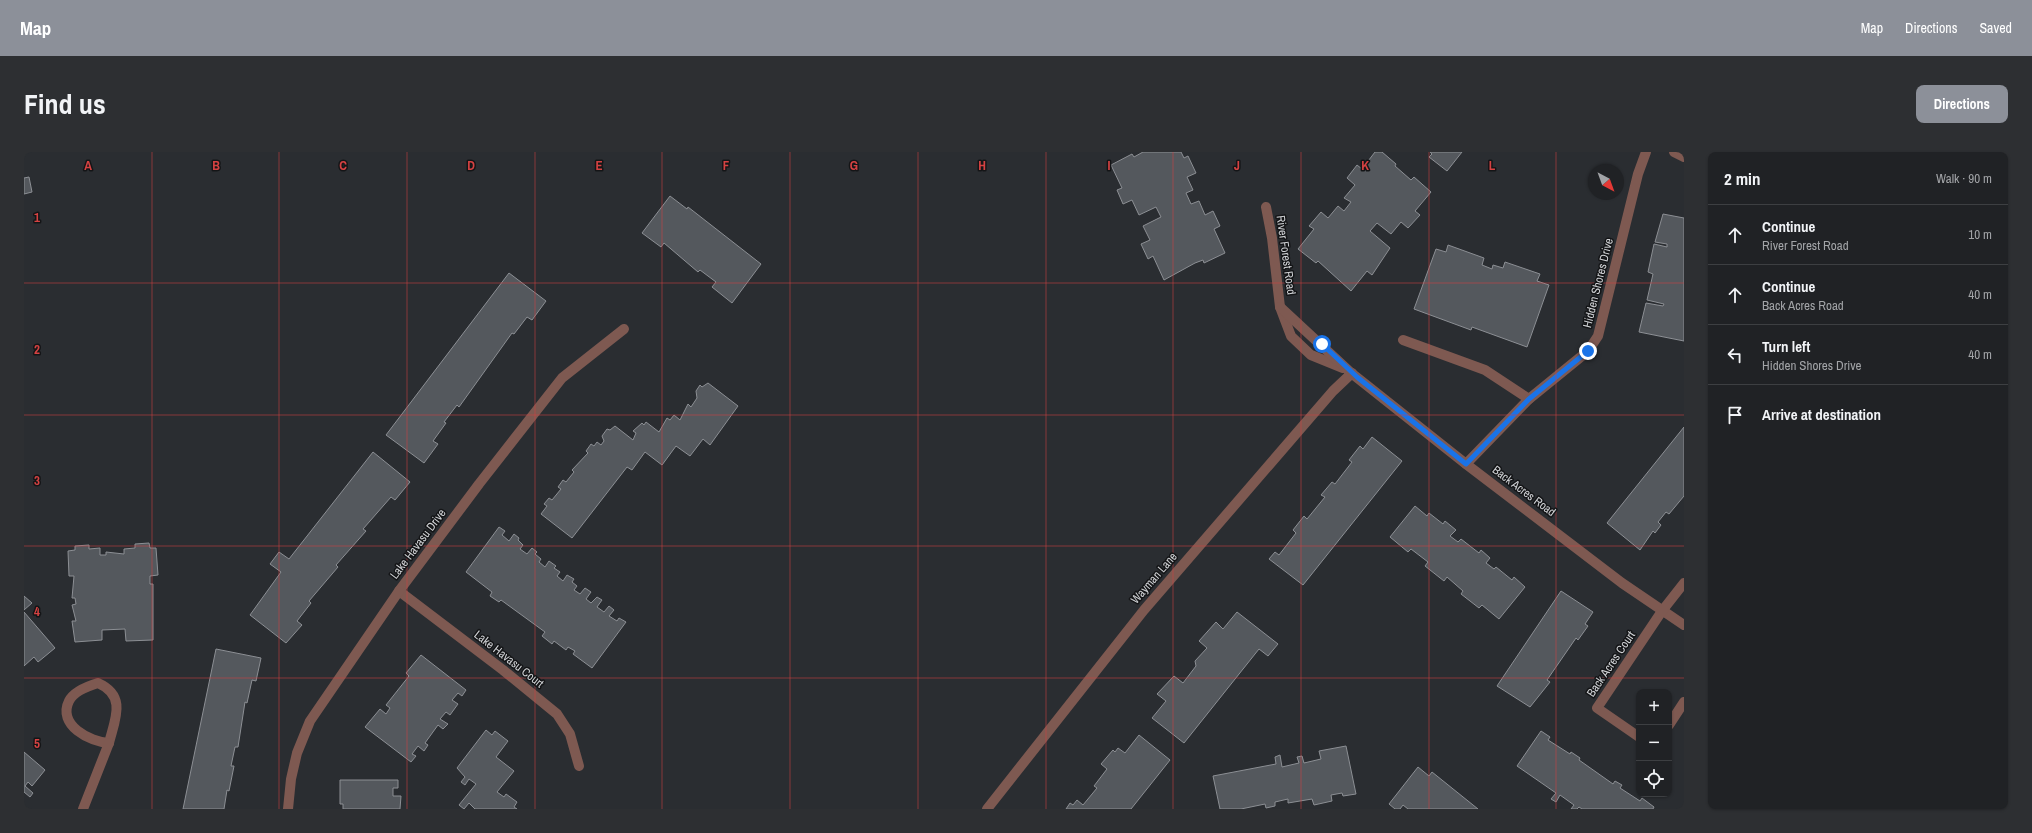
<!DOCTYPE html>
<html lang="en">
<head>
<meta charset="utf-8">
<style>
	:root { --surface:#202225; --page:#2d2f32; --text:#f1f3f6; --muted:#a2a4a7; --line:#3d3f42; --accent:#8c9099 }
	body { margin:0; font-family:"Archivo Narrow",sans-serif; background:var(--page); color:var(--text) }
	.controls { position:absolute; right:12px; bottom:12px; display:grid; overflow:hidden; border-radius:8px; box-shadow:0 1px 3px #0004 }
	.controls button { width:36px; height:36px; display:grid; place-items:center; padding:0; border:0; border-bottom:1px solid var(--line); background:var(--surface); color:var(--text); font:20px sans-serif }
	.compass { position:absolute; left:1564px; top:12px; width:36px; height:36px; border-radius:50%; background:var(--surface); box-shadow:0 1px 3px #0004; rotate:139deg }
	.stop { position:absolute; width:12px; height:12px; margin:-9px; border:3px solid #1a73e8; border-radius:50%; background:#fff }
	.stop.end { background:#1a73e8; border-color:#fff; box-shadow:0 1px 4px #0008 }
	.list { margin:0; padding:0; list-style:none }
	h2 { display:flex; justify-content:space-between; align-items:center; height:52px; margin:0; padding:0 16px; font-size:17px }
	h2 small { font-size:13px; font-weight:400; color:var(--muted) }
	.list li { display:grid; grid-template-columns:26px 1fr auto; gap:12px; align-items:center; box-sizing:border-box; height:60px; padding:0 16px; border-top:1px solid var(--line) }
	.list b { display:block; font-size:15px; white-space:nowrap }
	.list p { margin:0; font-size:13px; white-space:nowrap; color:var(--muted) }
	.list em { font-size:13px; font-style:normal; color:var(--muted) }
	.icon { flex:none; width:22px; height:22px; fill:none; stroke:currentColor; stroke-width:2; stroke-linecap:round; stroke-linejoin:round }
	.map { position:relative; flex:none; width:1660px; height:657px; overflow:hidden; border-radius:8px }
	header { display:flex; align-items:center; gap:24px; box-sizing:border-box; height:56px; padding:0 20px; background:var(--accent); color:#fff }
	header strong { font-size:19px }
	nav { display:flex; gap:22px; margin-inline-start:auto; font-size:14px }
	.intro { display:flex; align-items:center; justify-content:space-between; box-sizing:border-box; height:96px; padding:0 24px }
	h1 { margin:0; font-size:28px }
	.button { padding:10px 18px; border-radius:8px; background:var(--accent); color:#fff; font-size:14px; font-weight:700 }
	main { display:flex; gap:24px; padding:0 24px }
	aside { flex:1; background:var(--surface); border-radius:8px; box-shadow:0 1px 3px #0004 }
	.map>svg:first-child { display:block }
	.building { fill:#54585d; stroke:#8c8f94 }
	.lines { fill:none; stroke-linecap:round; stroke-linejoin:round }
	.minor { stroke:#7e5951; stroke-width:10 }
	.route { stroke:#1a73e8; stroke-width:5 }
	.grid { fill:none; stroke:#d54242; stroke-width:1; stroke-opacity:0.55 }
	.labels { text-anchor:middle; dominant-baseline:central; stroke-width:3; stroke-linejoin:round; paint-order:stroke }
	.street-label { font-size:12px; fill:#d1d3d6; stroke:#141517 }
	.grid-label { font-size:13px; text-anchor:middle; font-weight:bold; fill:#d54242; stroke:#141517; stroke-width:3; stroke-linejoin:round; paint-order:stroke }
</style>
</head>
<body>
<header>
<strong>Map</strong>
<nav><a>Map</a><a>Directions</a><a>Saved</a></nav>
</header>
<div class="intro"><h1>Find us</h1><a class="button">Directions</a></div>
<main>
<div class="map">
<svg width="1660" height="657" viewBox="0 0 1660 657">
	<rect width="100%" height="100%" fill="#2a2d31"/>
	<g class="building">
		<path d="M1119 0H1157L1160 6 1164 4 1172 21 1163 25 1169 38 1162 41 1167 52 1175 49 1181 63 1189 59 1196 74 1190 77 1201 101 1180 111 1179 108 1171 111 1140 128 1129 104 1124 107 1117 92 1126 88 1119 74 1137 65 1132 55 1115 63 1108 48 1099 52 1093 38 1098 36 1087 13 1108 2 1110 5Z"/>
		<path d="M1351 0H1358L1372 12 1371 14 1387 28 1390 25 1407 40 1391 59 1396 63 1384 76 1377 70 1367 82 1353 71 1346 79 1366 96 1348 123 1343 119 1327 139 1294 109 1292 111 1274 97 1290 77 1285 74 1297 60 1304 66 1314 54 1320 59 1327 50 1320 46 1331 33 1323 26 1333 13 1338 17Z"/>
		<path d="M1406 0H1438L1423 19 1405 5 1408 2Z"/>
		<path d="M5 25 8 40 0 42V26Z"/>
		<path d="M646 44 663 57 664 55 737 112 708 151 688 135 692 130 676 118 674 120 640 91 637 95 618 81Z"/>
		<path d="M1639 62 1660 66V189L1615 180 1622 151 1639 154 1640 152 1623 148 1629 122 1624 120 1630 92 1643 95V92L1631 90Z"/>
		<path d="M1424 93 1460 106 1458 113 1468 117 1469 113 1479 116 1481 110 1516 122 1513 129 1525 133 1503 195 1448 175 1447 178 1390 157 1412 97 1422 100Z"/>
		<path d="M485 121 522 149 508 168 503 165 490 182 488 181 435 255 433 253 420 270 422 271 409 289 414 292 400 311 362 283Z"/>
		<path d="M684 231 714 254 686 293 679 287 666 304 652 294 638 313 621 300 608 318 603 315 548 386 517 362 523 354 520 352 525 346 528 348 537 337 534 335 539 328 542 330 550 320 548 318 564 301 562 299 567 292 570 294 573 290 577 293 580 289 578 284 583 277 586 278 591 274 609 288 612 281 609 279 618 271 620 273 622 270 635 280 643 266 646 268 650 263 656 268 664 252 667 255 673 246 672 239 676 233 678 235Z"/>
		<path d="M1660 275V344L1645 362 1642 360 1634 370 1637 373 1631 381 1629 379 1616 398 1583 371Z"/>
		<path d="M1348 285 1378 309 1279 433 1245 407 1251 400 1255 403 1272 381 1269 378 1280 364 1283 367 1301 345 1297 343 1308 330 1311 332 1328 310 1325 308 1336 294 1339 297Z"/>
		<path d="M349 300 386 330 371 348 367 345 339 377 342 379 312 413 314 415 285 449 287 451 273 469 278 473 262 491 226 463 257 420 246 412 255 400 265 407Z"/>
		<path d="M1391 354 1403 364 1405 361 1419 372 1421 369 1432 378 1426 384 1434 390 1437 387 1455 401 1457 398 1466 406 1462 411 1470 417 1472 415 1488 428 1490 425 1501 435 1475 467 1458 453 1455 456 1437 442 1439 439 1423 425 1420 429 1401 414 1404 410 1387 397 1384 400 1366 385Z"/>
		<path d="M475 375 481 379 478 383 485 389 490 382 495 386 494 388 499 393 496 397 503 402 508 396 513 400 511 402 517 407 515 410 521 415 525 409 532 414 530 416 536 420 533 424 539 429 543 423 550 427 548 430 553 434 550 438 556 442 561 436 567 440 562 447 567 451 573 445 578 448 573 455 580 460 585 454 590 458 585 464 593 469 595 466 602 470 568 516 549 502 551 499 544 495 542 498 530 489 528 492 518 484 521 480 477 448 475 450 466 444 468 440 442 420Z"/>
		<path d="M125 391 126 396H132L134 423 126 424V432H129V488L102 489 101 477 78 478V488L51 490 48 469H52L48 453 52 452 51 446H48L50 424H45L44 399 51 398V394L65 393V397L76 396V403H82V400L100 402V397L111 396V392Z"/>
		<path d="M1537 439 1569 460 1561 472 1564 474 1554 488 1552 486 1523 528 1526 530 1506 555 1473 534Z"/>
		<path d="M0 444 8 451 0 458Z"/>
		<path d="M0 460 31 496 14 510 10 505 0 514Z"/>
		<path d="M1213 460 1254 492 1244 504 1235 497 1160 591 1128 566 1142 549 1133 542 1150 524 1159 531 1172 514 1171 509 1183 496 1175 489 1192 470 1199 477Z"/>
		<path d="M192 497 237 506 232 529 228 528 223 551 221 550 214 595H211L207 614H210L205 639 203 638 200 657H159Z"/>
		<path d="M397 503 442 538 438 544 434 541 428 548 434 552 426 563 422 560 416 567 424 572 419 577 414 573 401 591 404 593 400 599 394 594 388 602 392 604 387 610 341 575 356 557 362 562 366 556 362 553 385 524 382 521Z"/>
		<path d="M462 578 468 583 471 579 484 589 472 605 490 619 473 640 480 645 482 642 493 650 490 655 493 657H451L445 651 440 657 435 653 452 632 445 627 441 633 437 630 441 625 433 616Z"/>
		<path d="M1517 579 1526 585 1524 588 1546 602 1547 600 1556 606 1555 608 1589 632 1591 629 1598 633 1596 636 1616 649 1618 646 1630 655 1629 657H1558L1555 655 1553 657H1547L1550 653 1536 643 1532 650 1527 647 1532 641 1493 614Z"/>
		<path d="M1115 583 1146 608 1107 657H1042L1046 651 1049 653 1053 648 1059 653 1073 636 1070 634 1083 617 1077 612 1089 598 1091 600 1094 596 1101 601Z"/>
		<path d="M1322 594 1332 642 1319 644 1318 641 1307 643 1308 649 1290 653 1288 647 1264 651V647L1251 650V654L1242 656 1241 652 1217 657H1196L1189 624 1252 612 1251 605 1256 603 1258 615 1275 611 1273 605 1278 604 1280 611 1297 607 1295 599Z"/>
		<path d="M0 600 21 618 8 634 4 630 1 634 9 641 6 645 0 640Z"/>
		<path d="M1394 615 1405 624 1408 620 1454 657H1384L1379 653 1376 657H1371L1365 652Z"/>
		<path d="M316 628H374V636H369V644H377L376 657H319V652H316Z"/>
	</g>
	<g class="lines">
		<g class="minor">
			<path d="M1650 0 1660 5"/>
			<path d="M1242 55 1248 86 1256 155 1267 184 1287 203 1319 216"/>
			<path d="M1256 155 1326 220 1442 312 1598 431 1660 473"/>
			<path d="M1379 188 1461 218 1505 247"/>
			<path d="M1442 312 1505 247 1564 199 1574 184 1614 22 1622 0"/>
			<path d="M375 439 479 518 533 562 546 582 555 614"/>
			<path d="M74 531C103 544 91 567 85 591 66 590 33 573 45 549 50 539 64 534 74 531Z"/>
			<path d="M1645 573 1660 550"/>
			<path d="M1615 585 1573 556 1638 459 1660 431"/>
			<path d="M59 657 85 591"/>
			<path d="M264 657 267 627 273 601 286 569 375 439 455 332 538 226 600 177"/>
			<path d="M963 657 1120 458 1309 239 1328 221"/>
		</g>
	</g>
	<g class="lines">
		<path class="route" d="M1298 192 1333 225 1442 312 1505 247 1564 199"/>
	</g>
	<path class="grid" d="M128 0V657M255 0V657M383 0V657M511 0V657M638 0V657M766 0V657M894 0V657M1022 0V657M1149 0V657M1277 0V657M1405 0V657M1532 0V657M0 131H1660M0 263H1660M0 394H1660M0 526H1660"/>
	<g class="labels">
		<g class="street-label">
			<text transform="translate(1262 103) rotate(82)">River Forest Road</text>
			<text transform="translate(1574 131) rotate(-76)">Hidden Shores Drive</text>
			<text transform="translate(1500 339) rotate(37)">Back Acres Road</text>
			<text transform="translate(394 392) rotate(-53)">Lake Havasu Drive</text>
			<text transform="translate(1130 426) rotate(-49)">Wayman Lane</text>
			<text transform="translate(485 507) rotate(38)">Lake Havasu Court</text>
			<text transform="translate(1587 512) rotate(-56)">Back Acres Court</text>
		</g>
	</g>
	<g class="grid-label">
		<text x="64" y="18">A</text>
		<text x="192" y="18">B</text>
		<text x="319" y="18">C</text>
		<text x="447" y="18">D</text>
		<text x="575" y="18">E</text>
		<text x="702" y="18">F</text>
		<text x="830" y="18">G</text>
		<text x="958" y="18">H</text>
		<text x="1085" y="18">I</text>
		<text x="1213" y="18">J</text>
		<text x="1341" y="18">K</text>
		<text x="1468" y="18">L</text>
		<text x="13" y="70">1</text>
		<text x="13" y="202">2</text>
		<text x="13" y="333">3</text>
		<text x="13" y="464">4</text>
		<text x="13" y="596">5</text>
	</g>
</svg>
<div class="controls">
<button>+</button>
<button>−</button>
<button><svg class="icon" aria-label="locate" viewBox="0 0 24 24"><circle cx="12" cy="12" r="6"/><path d="M12 2v4M12 18v4M2 12h4M18 12h4"/></svg></button>
</div>
<svg class="compass" viewBox="-18 -18 36 36"><path d="M0-13l5 13h-10z" fill="#e53935"/><path d="M0 13l5-13h-10z" fill="#a2a4a7"/></svg>
<div class="stop" style="left:1298px;top:192px"></div>
<div class="stop end" style="left:1564px;top:199px"></div>
</div>
<aside>
<h2>2 min<small>Walk · 90 m</small></h2>
<ul class="list">
<li><svg class="icon" aria-label="ahead" viewBox="0 0 24 24"><path d="M12 20V5M6 11l6-6 6 6"/></svg><div><b>Continue</b><p>River Forest Road</p></div><em>10 m</em></li>
<li><svg class="icon" aria-label="ahead" viewBox="0 0 24 24"><path d="M12 20V5M6 11l6-6 6 6"/></svg><div><b>Continue</b><p>Back Acres Road</p></div><em>40 m</em></li>
<li><svg class="icon" aria-label="left" viewBox="0 0 24 24"><path d="M17 20v-9H6M10 6l-5 5 5 5"/></svg><div><b>Turn left</b><p>Hidden Shores Drive</p></div><em>40 m</em></li>
<li><svg class="icon" aria-label="arrive" viewBox="0 0 24 24"><path d="M6 21V4h12l-3 4 3 4H6"/></svg><div><b>Arrive at destination</b></div></li>
</ul>
</aside>
</main>
</body>
</html>
